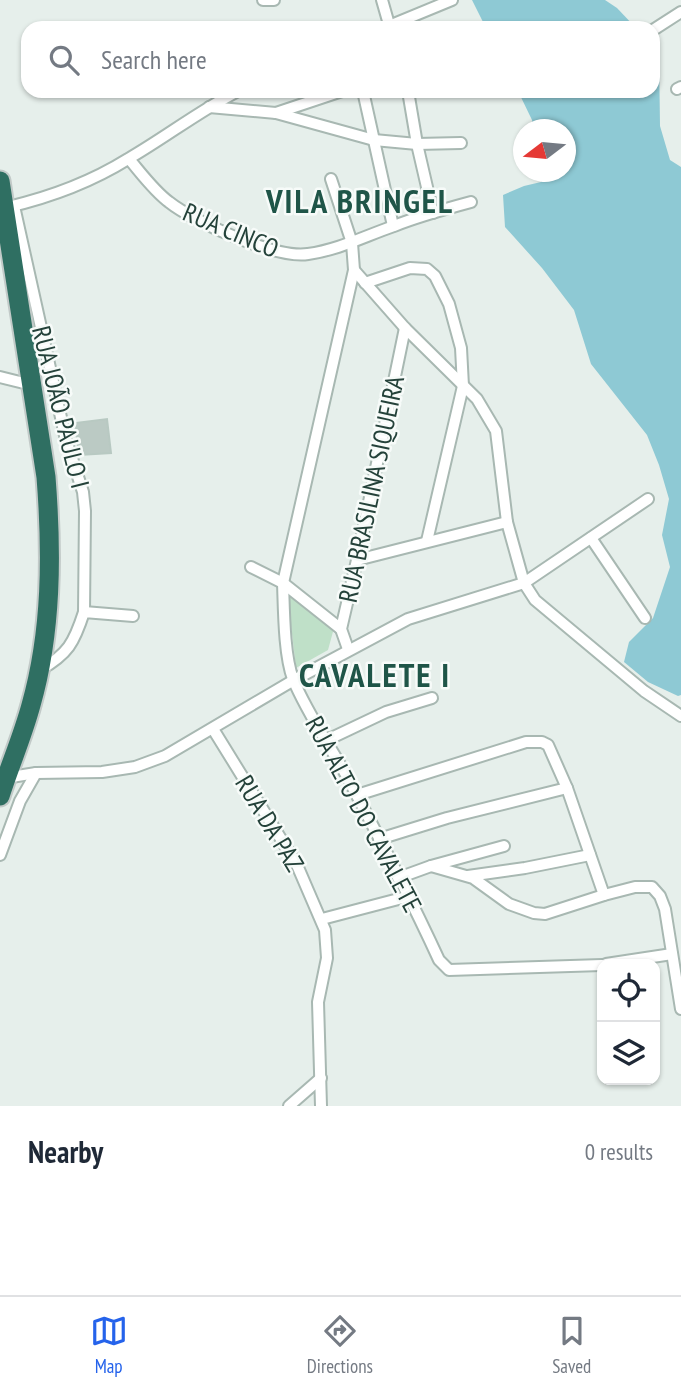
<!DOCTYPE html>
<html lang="en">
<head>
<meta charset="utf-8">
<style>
	:root { --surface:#fff; --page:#f6f6f7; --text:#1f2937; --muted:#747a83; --line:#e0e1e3; --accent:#2563eb }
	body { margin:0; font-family:"PT Sans Narrow",sans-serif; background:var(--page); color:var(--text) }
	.controls { position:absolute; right:21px; bottom:21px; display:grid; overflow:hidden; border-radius:14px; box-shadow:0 2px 5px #0004 }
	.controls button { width:63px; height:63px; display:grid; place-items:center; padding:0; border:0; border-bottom:2px solid var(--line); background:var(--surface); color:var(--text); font:35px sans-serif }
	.compass { position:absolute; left:513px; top:119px; width:63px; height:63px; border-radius:50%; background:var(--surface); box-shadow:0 2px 5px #0004; rotate:254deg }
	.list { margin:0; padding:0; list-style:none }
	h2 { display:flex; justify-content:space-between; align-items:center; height:91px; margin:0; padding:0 28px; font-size:30px }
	h2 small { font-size:23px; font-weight:400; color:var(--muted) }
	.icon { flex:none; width:38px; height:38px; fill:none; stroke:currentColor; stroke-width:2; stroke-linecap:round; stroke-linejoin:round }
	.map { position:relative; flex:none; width:681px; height:1106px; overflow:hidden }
	.search { position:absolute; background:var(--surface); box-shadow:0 2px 5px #0004; left:21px; right:21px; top:21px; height:77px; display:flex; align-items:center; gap:18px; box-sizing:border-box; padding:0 24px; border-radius:21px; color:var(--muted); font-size:26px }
	.sheet { height:189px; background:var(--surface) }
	nav { display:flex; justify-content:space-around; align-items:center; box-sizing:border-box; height:98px; border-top:2px solid var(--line); background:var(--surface); font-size:19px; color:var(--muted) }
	nav a { display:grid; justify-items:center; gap:4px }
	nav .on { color:var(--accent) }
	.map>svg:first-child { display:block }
	.green { fill:#bfe0c8 }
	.water { fill:#8ec9d4 }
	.building { fill:#bbcac4; stroke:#b8c9c2; stroke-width:2 }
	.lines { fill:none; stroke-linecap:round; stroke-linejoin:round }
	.street-casing { stroke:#a8b8b2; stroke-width:14 }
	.highway-casing { stroke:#c2cac8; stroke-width:23 }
	.street { stroke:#fff; stroke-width:10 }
	.highway { stroke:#2f6f62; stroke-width:19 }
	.labels { text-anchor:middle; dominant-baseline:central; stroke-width:5; stroke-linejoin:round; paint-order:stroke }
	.street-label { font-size:26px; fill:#24423a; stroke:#f7fbf9 }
	.district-label { font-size:33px; font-weight:bold; letter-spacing:2px; fill:#1f5548; stroke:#f7fbf9 }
</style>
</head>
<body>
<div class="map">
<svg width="681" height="1106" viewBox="0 0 681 1106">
	<rect width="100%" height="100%" fill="#e6efeb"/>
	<path class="green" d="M287 590 334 628 328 650 296 668Z"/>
	<g class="water">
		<path d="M472 0H605L617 8 636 28H486Z"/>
		<path d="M653 46 659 52 660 126 670 160 681 167V695L678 696 648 682 624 662 629 642 653 618 670 567 662 535 669 499 659 465 647 435 591 364 574 310 542 268 505 227 503 195 524 186 541 182 540 172H566V130L533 129 532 120 518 91H653Z"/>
	</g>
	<path class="building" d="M107 419 111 453 79 455 75 423Z"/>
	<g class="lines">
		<defs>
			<g id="street">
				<path d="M263 0H274"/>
				<path d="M382 0 390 28"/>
				<path d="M384 28 452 0"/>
				<path d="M653 30 681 12"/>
				<path d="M677 89 681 87"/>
				<path d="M363 91 393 226"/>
				<path d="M408 91 417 144 433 213"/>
				<path d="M209 107 276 113 374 140 417 144 461 143"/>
				<path d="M276 113 342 91"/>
				<path d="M129 159C141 173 154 191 169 202 194 222 276 259 308 254 338 250 365 236 394 226 419 216 445 209 471 202"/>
				<path d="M331 179 352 243 354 270 283 583C284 610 284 655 293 679 305 709 329 745 345 773 378 835 410 897 439 960L449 970 602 965"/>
				<path d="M14 206 66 440 83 492 85 511 84 612"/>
				<path d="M8 207C51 197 91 182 128 159 166 137 199 111 238 91"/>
				<path d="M354 270 405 328 477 399 496 431 507 522 524 583 535 600 644 691 681 716"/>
				<path d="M365 283 410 268 427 269 435 276 449 304 461 348 463 386 427 541"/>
				<path d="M0 377 32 385"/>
				<path d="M591 538 645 618"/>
				<path d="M357 560 507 522"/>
				<path d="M251 567 283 583 341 629"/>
				<path d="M348 649 341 629 357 560 405 328"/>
				<path d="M40 670C68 654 74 643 84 612L133 616"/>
				<path d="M213 729 297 865 325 930 327 958 318 1002 321 1106"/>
				<path d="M327 740 386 712 432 698"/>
				<path d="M5 778 36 773 102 772 135 767 165 756 294 680 408 619 524 583 648 499"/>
				<path d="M357 795 526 742H542L548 745 567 788 604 895"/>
				<path d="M379 839 447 818 567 788"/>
				<path d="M0 855 20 801 36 773"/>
				<path d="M431 866 473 878 509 904 534 913 545 914 604 895 635 887H652L660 896 665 909 681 1009"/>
				<path d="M468 876 525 868 590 855"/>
				<path d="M398 878 431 866 504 846"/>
				<path d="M322 919 410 896"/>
				<path d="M606 964 672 954"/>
				<path d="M289 1106 321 1078"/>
			</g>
			<path id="highway" d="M0 181 46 477C52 553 52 631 31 705 23 735 10 765 0 796"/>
		</defs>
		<use href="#street" class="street-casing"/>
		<use href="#highway" class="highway-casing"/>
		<use href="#street" class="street"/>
		<use href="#highway" class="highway"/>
	</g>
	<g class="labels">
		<g class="street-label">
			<text transform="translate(231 230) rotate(23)">RUA CINCO</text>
			<text transform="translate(61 407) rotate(76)">RUA JOÃO PAULO I</text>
			<text transform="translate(371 489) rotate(-78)">RUA BRASILINA SIQUEIRA</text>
			<text transform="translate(364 814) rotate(62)">RUA ALTO DO CAVALETE</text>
			<text transform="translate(270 823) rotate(59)">RUA DA PAZ</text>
		</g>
		<g class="district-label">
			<text x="360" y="200">VILA BRINGEL</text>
			<text x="375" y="674">CAVALETE I</text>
		</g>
	</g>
</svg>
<div class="controls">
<button><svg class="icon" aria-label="locate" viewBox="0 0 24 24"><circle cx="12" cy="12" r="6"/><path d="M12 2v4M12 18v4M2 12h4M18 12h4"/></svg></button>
<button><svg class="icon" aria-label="layers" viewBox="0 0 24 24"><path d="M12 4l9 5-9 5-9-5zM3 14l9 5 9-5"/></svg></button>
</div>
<svg class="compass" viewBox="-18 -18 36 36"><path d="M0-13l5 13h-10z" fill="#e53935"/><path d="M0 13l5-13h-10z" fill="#747a83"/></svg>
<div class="search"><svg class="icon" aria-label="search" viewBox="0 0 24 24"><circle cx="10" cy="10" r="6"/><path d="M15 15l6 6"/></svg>Search here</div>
</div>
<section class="sheet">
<h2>Nearby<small>0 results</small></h2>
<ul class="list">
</ul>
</section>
<nav>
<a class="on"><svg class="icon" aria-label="map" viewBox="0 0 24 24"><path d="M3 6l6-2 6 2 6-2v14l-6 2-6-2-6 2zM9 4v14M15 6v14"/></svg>Map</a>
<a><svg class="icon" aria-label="directions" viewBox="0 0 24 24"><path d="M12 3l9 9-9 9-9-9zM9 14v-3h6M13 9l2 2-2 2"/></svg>Directions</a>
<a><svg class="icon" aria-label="saved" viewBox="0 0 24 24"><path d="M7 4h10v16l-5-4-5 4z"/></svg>Saved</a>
</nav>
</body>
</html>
